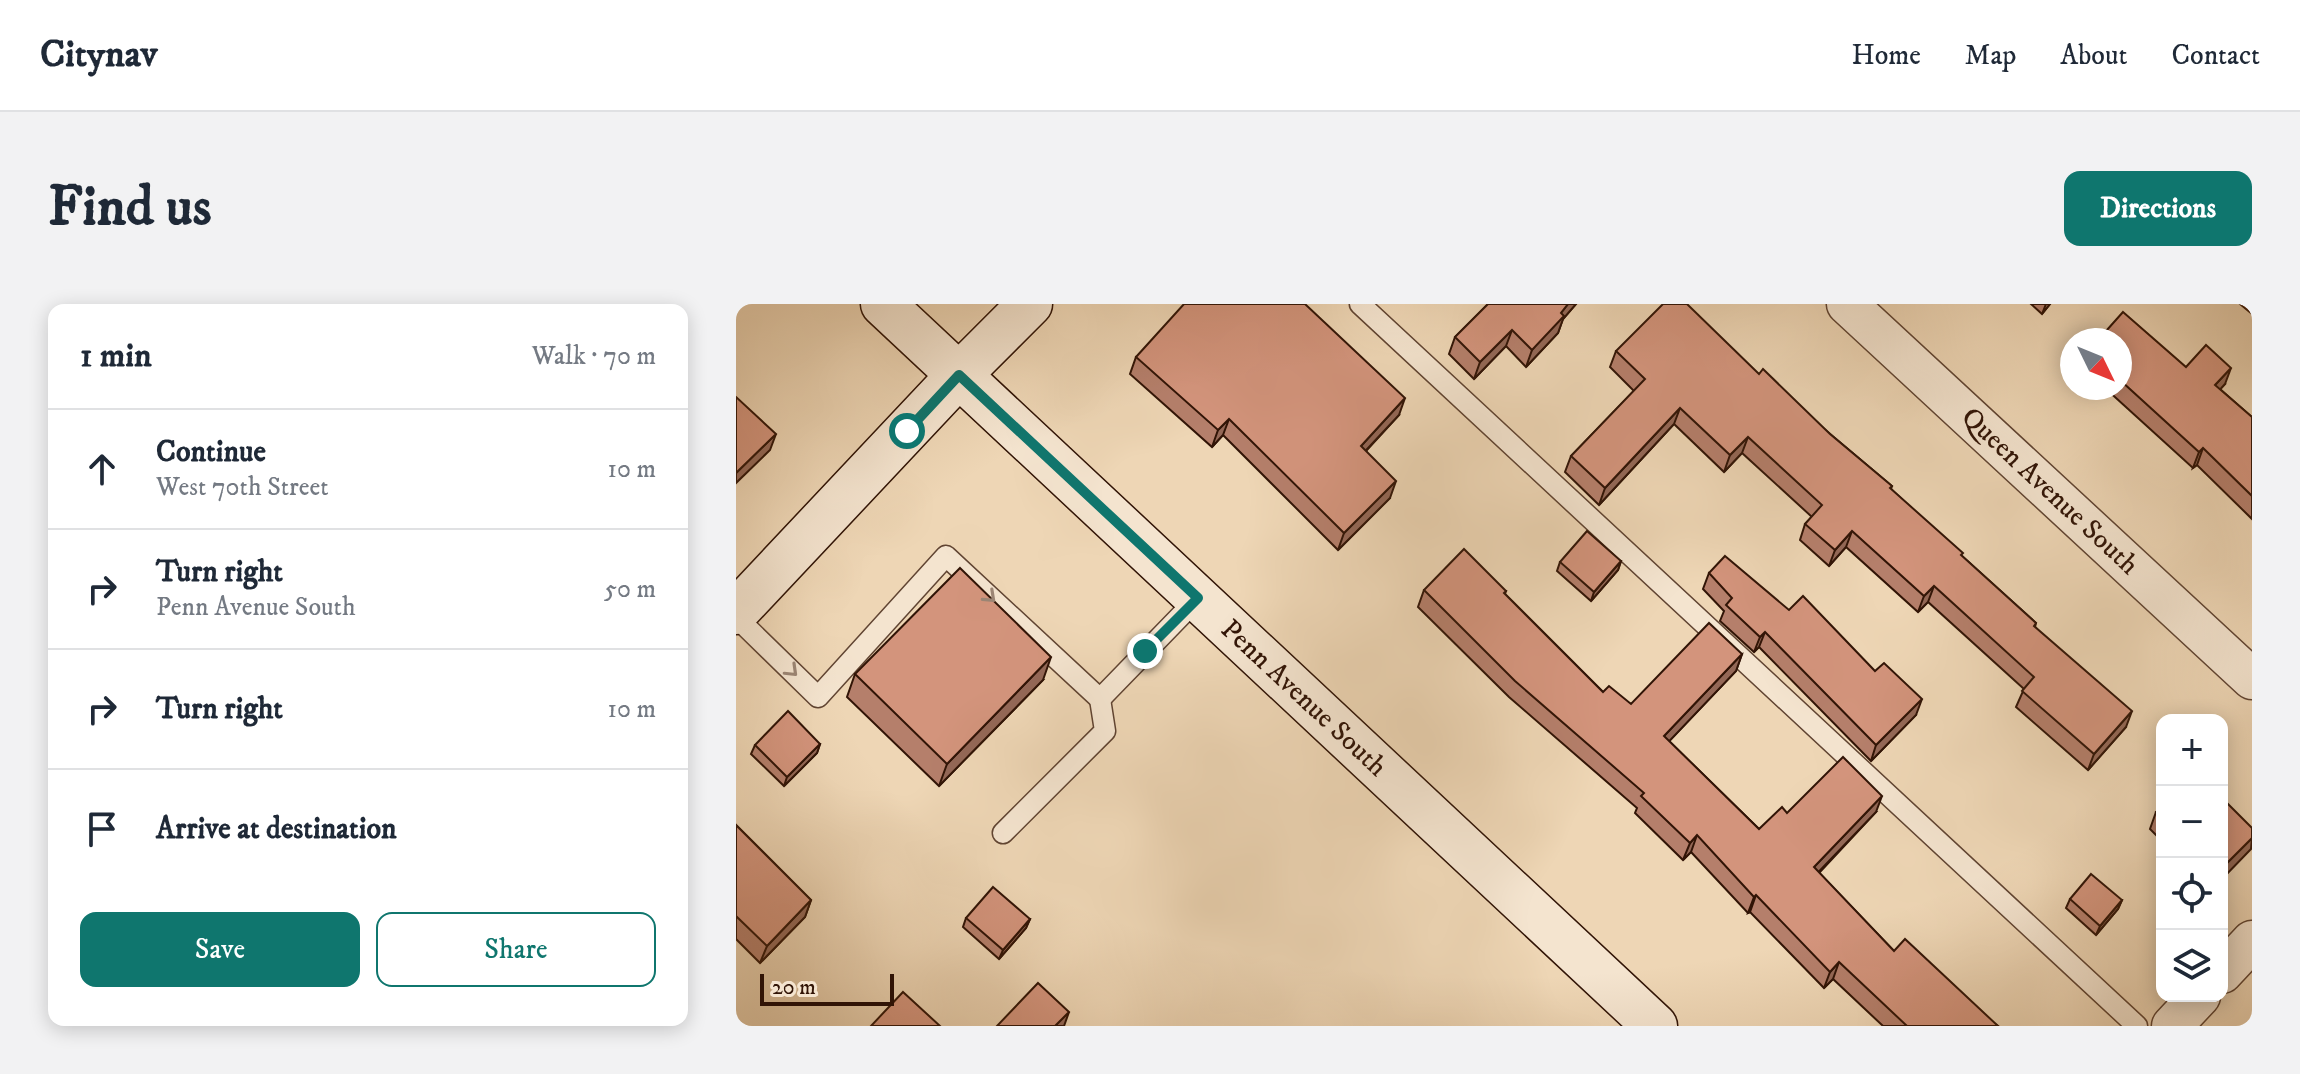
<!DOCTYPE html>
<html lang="en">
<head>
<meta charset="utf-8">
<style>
	:root { --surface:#fff; --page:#f2f2f3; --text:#1f2937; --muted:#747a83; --line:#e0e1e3; --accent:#0f766e }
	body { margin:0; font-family:"IM FELL DW Pica",serif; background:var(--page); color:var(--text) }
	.controls { position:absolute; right:24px; bottom:24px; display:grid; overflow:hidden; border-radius:16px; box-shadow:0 4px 20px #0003 }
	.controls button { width:72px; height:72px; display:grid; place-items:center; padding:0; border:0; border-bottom:2px solid var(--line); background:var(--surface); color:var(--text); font:40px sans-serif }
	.compass { position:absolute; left:1324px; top:24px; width:72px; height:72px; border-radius:50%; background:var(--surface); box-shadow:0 4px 20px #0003; rotate:133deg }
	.scale { position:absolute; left:24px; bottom:20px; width:134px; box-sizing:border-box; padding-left:8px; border:4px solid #311406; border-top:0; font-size:22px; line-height:28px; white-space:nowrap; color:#311406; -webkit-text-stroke:6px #f4e4cf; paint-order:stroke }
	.stop { position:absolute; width:24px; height:24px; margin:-18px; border:6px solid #0f766e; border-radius:50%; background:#fff }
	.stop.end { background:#0f766e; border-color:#fff; box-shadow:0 2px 8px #0008 }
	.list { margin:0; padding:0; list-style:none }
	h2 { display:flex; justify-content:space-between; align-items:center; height:104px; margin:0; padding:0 32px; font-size:34px }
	h2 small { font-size:26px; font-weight:400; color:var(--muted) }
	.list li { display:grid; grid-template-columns:52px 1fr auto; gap:24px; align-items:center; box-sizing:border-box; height:120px; padding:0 32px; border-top:2px solid var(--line) }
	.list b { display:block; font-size:30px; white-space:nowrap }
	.list p { margin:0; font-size:26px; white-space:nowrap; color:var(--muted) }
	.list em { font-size:26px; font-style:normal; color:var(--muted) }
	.actions { display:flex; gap:16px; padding:24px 32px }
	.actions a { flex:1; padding:18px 0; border:2px solid var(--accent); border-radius:16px; text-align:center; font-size:28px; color:var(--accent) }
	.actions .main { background:var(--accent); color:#fff }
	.icon { flex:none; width:44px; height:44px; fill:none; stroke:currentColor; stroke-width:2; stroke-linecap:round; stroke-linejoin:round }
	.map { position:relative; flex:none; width:1516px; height:722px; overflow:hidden; border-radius:16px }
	header { display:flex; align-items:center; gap:48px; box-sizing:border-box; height:112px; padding:0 40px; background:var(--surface); border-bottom:2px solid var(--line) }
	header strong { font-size:38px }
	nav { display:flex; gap:44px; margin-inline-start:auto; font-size:28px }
	.intro { display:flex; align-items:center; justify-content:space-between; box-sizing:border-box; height:192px; padding:0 48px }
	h1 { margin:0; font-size:56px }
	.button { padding:20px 36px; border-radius:16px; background:var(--accent); color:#fff; font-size:28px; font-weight:700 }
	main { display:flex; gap:48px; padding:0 48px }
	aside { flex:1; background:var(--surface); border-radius:16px; box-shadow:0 4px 20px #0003 }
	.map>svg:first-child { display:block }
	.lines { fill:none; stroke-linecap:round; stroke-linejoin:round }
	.lane-casing { stroke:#604432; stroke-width:23 }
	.street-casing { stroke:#604432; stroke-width:43 }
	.secondary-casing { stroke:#311406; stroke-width:47 }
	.lane { stroke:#f4e4cf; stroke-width:20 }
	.street { stroke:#f4e4cf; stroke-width:40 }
	.secondary { stroke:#f4e4cf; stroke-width:44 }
	.wall { fill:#b57f6b; stroke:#311406; stroke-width:2 }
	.shaded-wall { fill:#946857; stroke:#311406; stroke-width:2 }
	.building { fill:#d3947c; stroke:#311406; stroke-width:2 }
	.oneway { stroke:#9c8675 }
	.route { stroke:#0f766e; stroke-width:10 }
	.labels { text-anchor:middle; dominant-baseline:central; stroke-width:6; stroke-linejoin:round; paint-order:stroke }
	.street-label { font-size:28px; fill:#311406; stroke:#f4e4cf }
</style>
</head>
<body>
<header>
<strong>Citynav</strong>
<nav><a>Home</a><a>Map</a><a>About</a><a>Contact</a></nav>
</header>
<div class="intro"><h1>Find us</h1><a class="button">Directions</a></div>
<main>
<aside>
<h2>1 min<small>Walk · 70 m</small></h2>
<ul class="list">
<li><svg class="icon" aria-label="ahead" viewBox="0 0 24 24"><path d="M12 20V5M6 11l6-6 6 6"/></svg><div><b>Continue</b><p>West 70th Street</p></div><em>10 m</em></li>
<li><svg class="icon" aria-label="right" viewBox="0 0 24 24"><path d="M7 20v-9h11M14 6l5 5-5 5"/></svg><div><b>Turn right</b><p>Penn Avenue South</p></div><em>50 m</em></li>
<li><svg class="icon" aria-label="right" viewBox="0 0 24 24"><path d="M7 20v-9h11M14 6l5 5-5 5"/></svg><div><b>Turn right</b></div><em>10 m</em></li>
<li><svg class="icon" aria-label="arrive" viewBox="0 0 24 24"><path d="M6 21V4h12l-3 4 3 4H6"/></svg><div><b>Arrive at destination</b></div></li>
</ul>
<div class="actions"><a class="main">Save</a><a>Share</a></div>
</aside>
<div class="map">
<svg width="1516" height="722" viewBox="0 0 1516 722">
	<rect width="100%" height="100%" fill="#eed6b5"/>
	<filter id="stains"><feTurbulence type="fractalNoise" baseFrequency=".0025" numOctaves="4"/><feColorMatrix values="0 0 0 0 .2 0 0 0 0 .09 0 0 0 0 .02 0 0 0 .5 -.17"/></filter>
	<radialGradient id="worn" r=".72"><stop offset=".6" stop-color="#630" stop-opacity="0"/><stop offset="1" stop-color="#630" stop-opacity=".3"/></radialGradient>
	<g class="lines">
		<defs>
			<g id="lane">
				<path d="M624 0 1401 722"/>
				<path d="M0 313 82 393 210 252 364 395 462 294"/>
				<path d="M267 529 369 427 364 395"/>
			</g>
			<g id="street">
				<path d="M1111 0 1516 375"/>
				<path d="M1486 669 1516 637"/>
				<path d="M1436 722 1464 692"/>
			</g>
			<g id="secondary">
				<path d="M147 0 919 722"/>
				<path d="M0 308 223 71 294 0"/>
			</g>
		</defs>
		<use href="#lane" class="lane-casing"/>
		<use href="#street" class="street-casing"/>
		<use href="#secondary" class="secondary-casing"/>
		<use href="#lane" class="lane"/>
		<use href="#street" class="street"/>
		<use href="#secondary" class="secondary"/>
	</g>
	<g class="wall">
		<path d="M752 0H840L827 15 822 29 790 63 770 42 738 75 713 50 719 33Z"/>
		<path d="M1295 0H1314L1306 10Z"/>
		<path d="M1504 0H1516V10Z"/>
		<path d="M1384 36 1489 80 1484 85 1516 113V215L1461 161 1457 164 1369 84H1384Z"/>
		<path d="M880 47 1023 70 1156 182 1155 185 1226 252 1300 319 1299 323 1390 423 1352 466 1280 403 1288 385 1192 298 1182 308 1110 243 1093 262 1064 236 1069 220 1076 213 1006 149 988 168 938 120 863 201 829 168 835 152 898 87 874 63Z"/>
		<path d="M400 53 663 111 630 147 654 194 602 246 487 131 476 143 394 70Z"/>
		<path d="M885 257 882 266 855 297 821 267 824 258Z"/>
		<path d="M973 269 1180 411 1135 457 1023 343 1018 348 984 317 988 307 967 285Z"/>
		<path d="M688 286 770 287 769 290 867 388 895 400 1006 350 1000 367 933 437 1023 525 1051 509 1140 508 1083 569 1158 647 1262 722H1147L1097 675 1088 684 1014 608 1012 609 955 548 947 556 899 509 901 504 773 393 682 303Z"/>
		<path d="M119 370 307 376 203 482 111 393Z"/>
		<path d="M84 440 81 449 48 482 15 450 19 441Z"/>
		<path d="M1426 503V537L1414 525 1420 508Z"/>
		<path d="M0 521 75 596 69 613 24 659 0 635Z"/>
		<path d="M1334 595 1386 596 1382 605 1360 631 1330 604Z"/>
		<path d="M230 614 294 615 290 624 263 655 227 623Z"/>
	</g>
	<g class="shaded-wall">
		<path d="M832 0H840L827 15 822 29 790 63 796 46Z"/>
		<path d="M1310 0H1314L1306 10Z"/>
		<path d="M776 26 770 42 738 75 744 58Z"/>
		<path d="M1495 64 1489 80 1473 98 1479 81Z"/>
		<path d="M669 94 663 111 619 158 625 142Z"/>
		<path d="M944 104 938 120 863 201 869 184Z"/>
		<path d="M493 115 487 131 476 143 482 126Z"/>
		<path d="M40 130 34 146 0 179V169Z"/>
		<path d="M1012 133 1006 149 988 168 994 151Z"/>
		<path d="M1467 144 1461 161 1457 164 1463 148Z"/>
		<path d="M660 177 654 194 602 246 608 229Z"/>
		<path d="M1116 227 1110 243 1093 262 1099 246Z"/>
		<path d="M885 257 882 266 855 297 858 288Z"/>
		<path d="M1198 282 1192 298 1182 308 1188 292Z"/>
		<path d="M1029 328 1023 343 1018 348 1024 333Z"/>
		<path d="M1006 350 1000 367 922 449 928 432Z"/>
		<path d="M315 353 307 376 203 482 211 460Z"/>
		<path d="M1186 395 1180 411 1135 457 1140 441Z"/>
		<path d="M1396 407 1390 423 1352 466 1358 450Z"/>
		<path d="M84 440 81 449 48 482 51 473Z"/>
		<path d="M1146 492 1140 508 1071 580 1078 563Z"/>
		<path d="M961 531 955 548 947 556 954 539Z"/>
		<path d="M1516 534 1515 545 1486 575V564Z"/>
		<path d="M1020 591 1014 608 1012 609 1018 593Z"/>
		<path d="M75 596 69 613 24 659 31 642Z"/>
		<path d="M1386 596 1382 605 1360 631 1364 622Z"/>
		<path d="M294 615 290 624 263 655 267 646Z"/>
		<path d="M1103 658 1097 675 1088 684 1094 668Z"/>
		<path d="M333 708 328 722H319Z"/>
	</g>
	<g class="building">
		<path d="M448 0H569L669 94 625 142 660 177 608 229 493 115 482 126 400 53Z"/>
		<path d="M752 0H832L825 9 828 12 796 46 776 26 744 58 719 33Z"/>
		<path d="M927 0H951L1023 70 1027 65 1094 130 1156 182 1154 184 1227 249 1225 251 1300 319 1298 322 1396 407 1358 450 1286 387 1298 373 1198 282 1188 292 1116 227 1099 246 1069 220 1086 201 1012 133 994 151 944 104 869 184 835 152 909 75 880 47Z"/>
		<path d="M1387 8 1450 63 1470 41 1495 64 1479 81 1516 113V192L1467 144 1463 148 1384 76V36H1362Z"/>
		<path d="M0 93 40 130 0 169Z"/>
		<path d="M851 227 885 257 858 288 824 258Z"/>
		<path d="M728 245 770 287 768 289 867 388 873 382 895 400 973 319 1006 350 928 432 1023 525 1046 503 1051 509 1107 453 1146 492 1078 563 1158 647 1169 635 1262 722H1171L1103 658 1094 668 1020 591 1018 593 961 531 954 539 905 492 908 489 779 377 688 286Z"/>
		<path d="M989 252 1053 306 1067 292 1139 367 1148 359 1186 395 1140 441 1029 328 1024 333 990 301 996 294 973 269Z"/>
		<path d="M224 264 315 353 211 460 119 370Z"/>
		<path d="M52 407 84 440 51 473 19 441Z"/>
		<path d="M1486 494 1516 524V534L1486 564Z"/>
		<path d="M1426 503V514L1420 508Z"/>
		<path d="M0 521 75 596 31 642 0 612Z"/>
		<path d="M1355 570 1386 596 1364 622 1334 595Z"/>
		<path d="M257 583 294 615 267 646 230 614Z"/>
		<path d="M302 679 333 708 319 722H261Z"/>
		<path d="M167 688 204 722H135Z"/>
	</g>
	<defs><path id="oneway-chevron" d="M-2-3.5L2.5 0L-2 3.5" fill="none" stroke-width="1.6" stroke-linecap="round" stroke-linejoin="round" transform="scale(2)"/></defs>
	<g class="oneway">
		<use href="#oneway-chevron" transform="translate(254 293) rotate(43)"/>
		<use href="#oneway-chevron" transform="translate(56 367) rotate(44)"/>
	</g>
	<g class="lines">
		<path class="route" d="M171 127 223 71 462 294 409 347"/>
	</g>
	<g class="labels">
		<g class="street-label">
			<text transform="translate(1314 187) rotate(43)">Queen Avenue South</text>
			<text transform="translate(568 394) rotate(43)">Penn Avenue South</text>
		</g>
	</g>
	<rect width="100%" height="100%" filter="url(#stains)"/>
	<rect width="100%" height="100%" fill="url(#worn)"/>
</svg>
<div class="controls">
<button>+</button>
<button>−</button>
<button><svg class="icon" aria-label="locate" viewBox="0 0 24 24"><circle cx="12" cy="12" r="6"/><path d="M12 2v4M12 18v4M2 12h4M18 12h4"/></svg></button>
<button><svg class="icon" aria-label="layers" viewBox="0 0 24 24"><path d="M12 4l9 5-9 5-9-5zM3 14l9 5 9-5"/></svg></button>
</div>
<svg class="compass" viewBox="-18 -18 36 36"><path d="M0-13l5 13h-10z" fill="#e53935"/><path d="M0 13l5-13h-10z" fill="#747a83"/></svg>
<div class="scale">20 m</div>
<div class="stop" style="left:171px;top:127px"></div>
<div class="stop end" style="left:409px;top:347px"></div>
</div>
</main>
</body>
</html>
